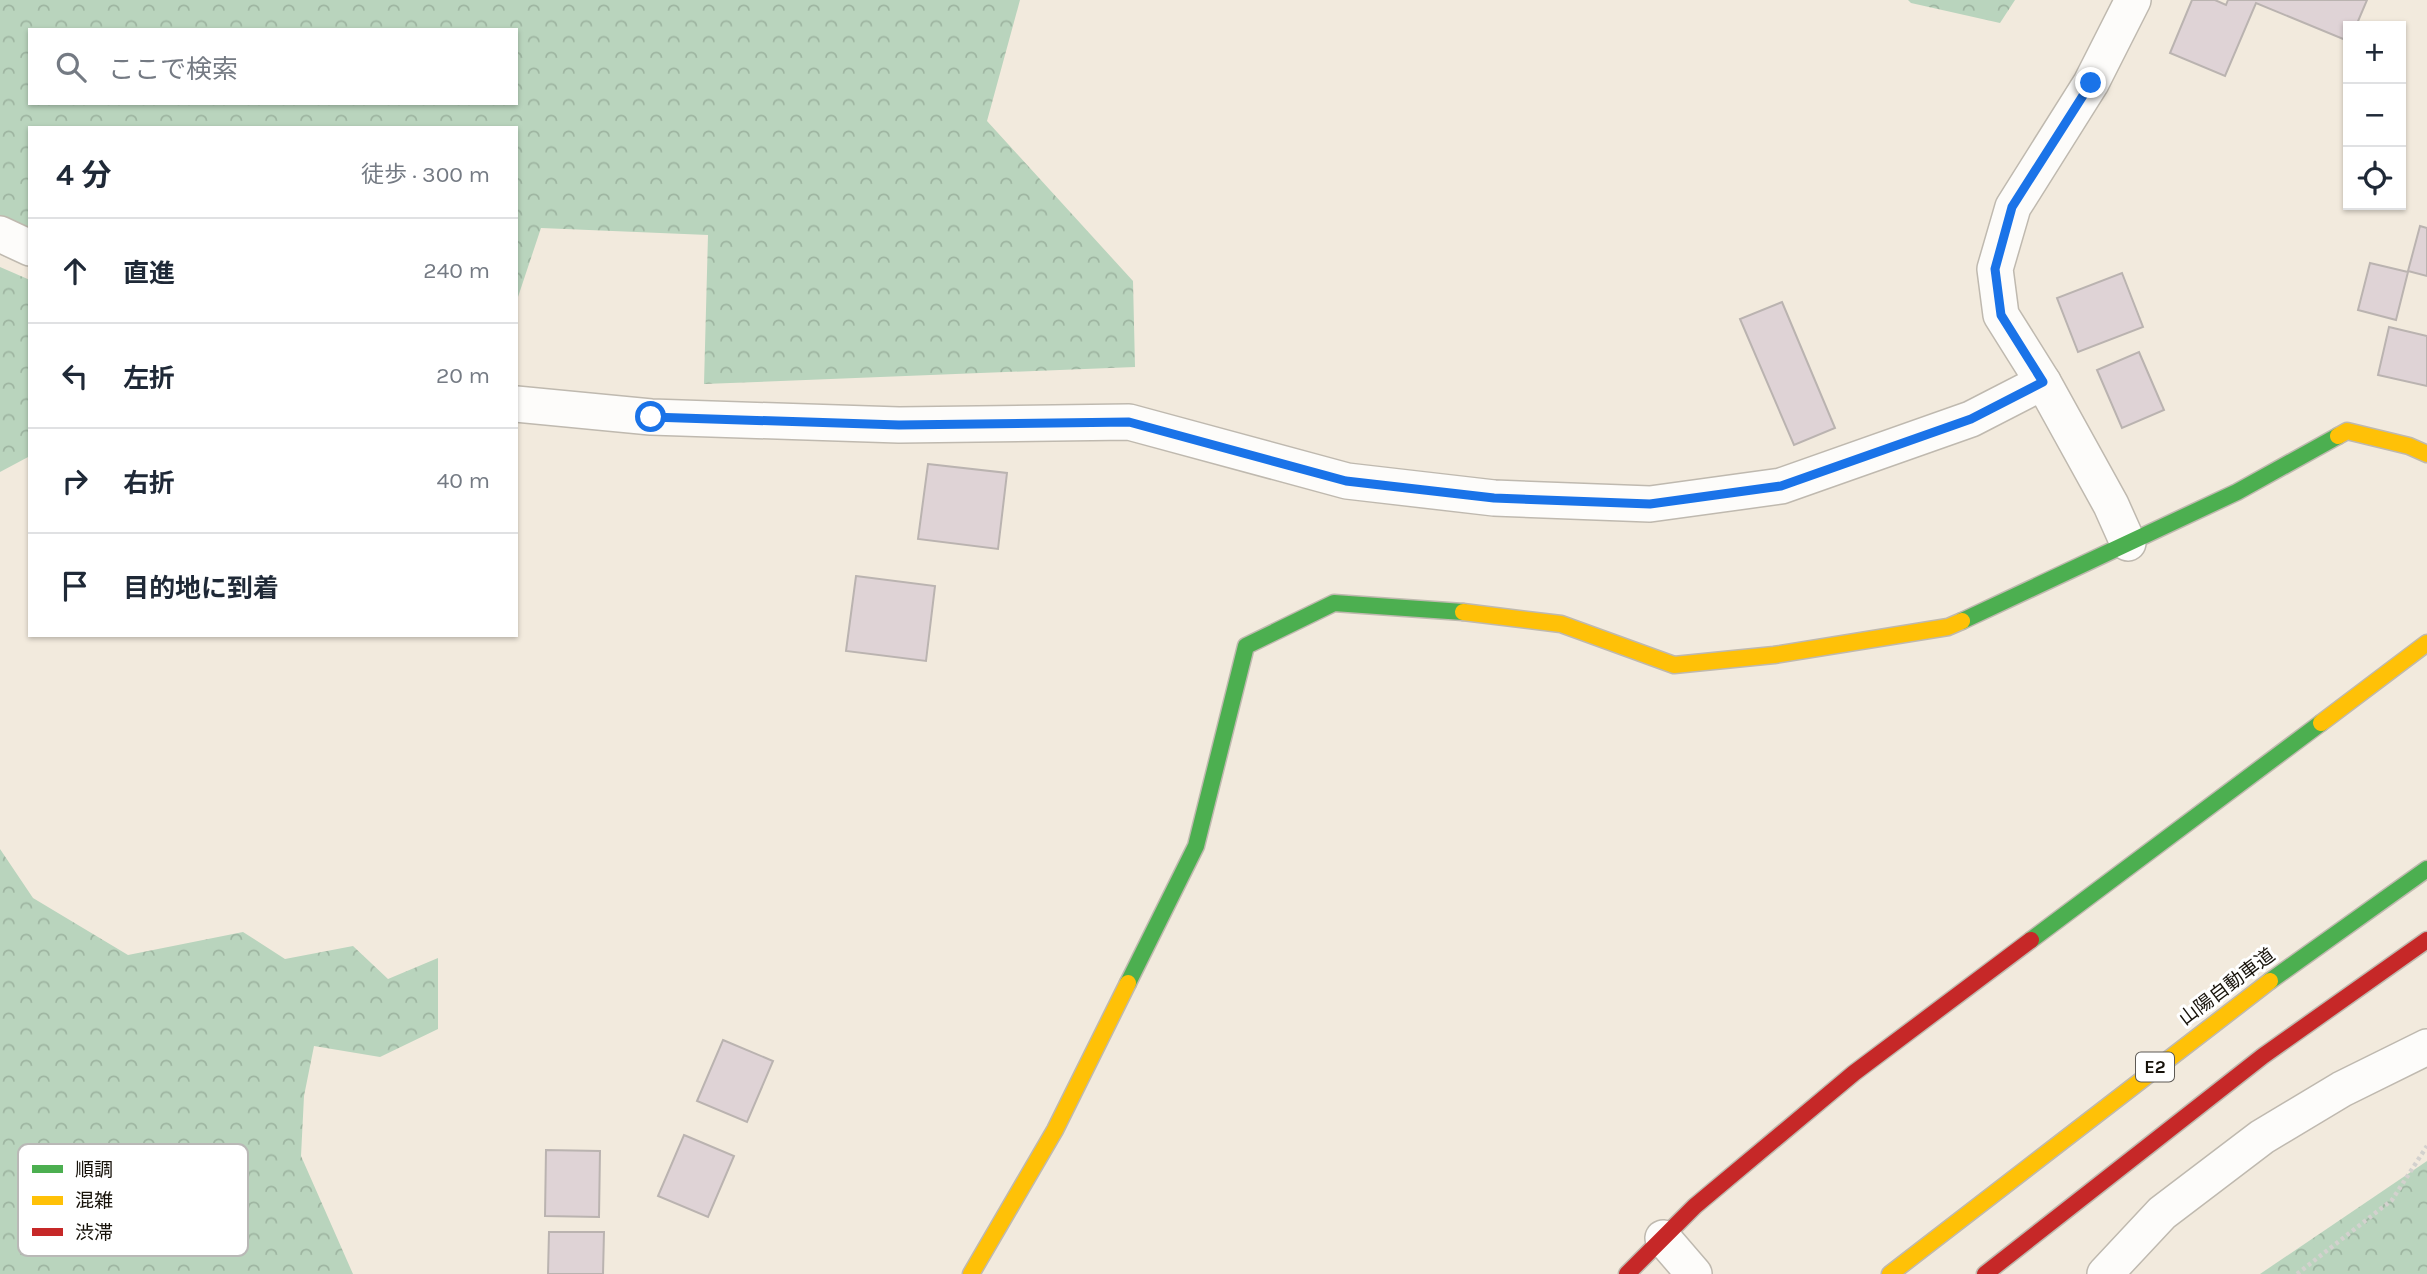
<!DOCTYPE html>
<html lang="ja">
<head>
<meta charset="utf-8">
<style>
	:root { --surface:#fff; --page:#f6f6f7; --text:#1f2937; --muted:#747a83; --line:#e0e1e3 }
	body { margin:0; font-family:Karla,"Noto Sans JP",sans-serif; background:var(--page); color:var(--text) }
	.controls { position:absolute; right:21px; top:21px; display:grid; overflow:hidden; border-radius:0px; box-shadow:0 2px 5px #0004 }
	.controls button { width:63px; height:63px; display:grid; place-items:center; padding:0; border:0; border-bottom:2px solid var(--line); background:var(--surface); color:var(--text); font:35px sans-serif }
	.stop { position:absolute; width:21px; height:21px; margin:-16px; border:5px solid #1a73e8; border-radius:50%; background:#fff }
	.stop.end { background:#1a73e8; border-color:#fff; box-shadow:0 2px 7px #0008 }
	.list { margin:0; padding:0; list-style:none }
	h2 { display:flex; justify-content:space-between; align-items:center; height:91px; margin:0; padding:0 28px; font-size:30px }
	h2 small { font-size:23px; font-weight:400; color:var(--muted) }
	.list li { display:grid; grid-template-columns:46px 1fr auto; gap:21px; align-items:center; box-sizing:border-box; height:105px; padding:0 28px; border-top:2px solid var(--line) }
	.list b { display:block; font-size:26px; white-space:nowrap }
	.list em { font-size:23px; font-style:normal; color:var(--muted) }
	.icon { flex:none; width:38px; height:38px; fill:none; stroke:currentColor; stroke-width:2; stroke-linecap:round; stroke-linejoin:round }
	.map { position:relative; flex:none; width:2427px; height:1274px; overflow:hidden }
	.search { position:absolute; background:var(--surface); box-shadow:0 2px 5px #0004; left:28px; top:28px; width:490px; height:77px; display:flex; align-items:center; gap:18px; box-sizing:border-box; padding:0 24px; border-radius:0px; color:var(--muted); font-size:26px }
	.panel { position:absolute; background:var(--surface); box-shadow:0 2px 5px #0004; left:28px; top:126px; width:490px; height:511px; border-radius:0px }
	.map>svg:first-child { display:block }
	.forest { fill:url(#forest-crowns); fill-rule:evenodd }
	.building { fill:#dfd3d6; stroke:#bab3b0; stroke-width:2 }
	.lines { fill:none; stroke-linecap:round; stroke-linejoin:round }
	.street-casing { stroke:#bfb9af; stroke-width:38 }
	.fast-casing { stroke:#bfb9af; stroke-width:19 }
	.slow-casing { stroke:#bfb9af; stroke-width:19 }
	.jam-casing { stroke:#bfb9af; stroke-width:19 }
	.path { stroke:#d3d1ce; stroke-width:4.5; stroke-dasharray:3.5 3.5; stroke-linecap:butt }
	.street { stroke:#fdfcfa; stroke-width:35 }
	.fast { stroke:#4caf50; stroke-width:16 }
	.slow { stroke:#ffc107; stroke-width:16 }
	.jam { stroke:#c62828; stroke-width:16 }
	.route { stroke:#1a73e8; stroke-width:9 }
	.labels { text-anchor:middle; dominant-baseline:central; stroke-width:6; stroke-linejoin:round; paint-order:stroke }
	.shield { fill:#fff; stroke:#5d5954; stroke-width:2 }
	.shield-label { font-size:18px; font-weight:bold; fill:#17120a }
	.street-label { font-size:19px; fill:#17120a; stroke:#fff }
	.key { fill:#fff; stroke:#b9b8b6; stroke-width:2 }
	.key-label { font-size:19px; fill:#17120a }
</style>
</head>
<body>
<div class="map">
<svg width="2427" height="1274" viewBox="0 0 2427 1274">
	<defs>
		<pattern id="forest-crowns" width="20" height="18" patternUnits="userSpaceOnUse" patternTransform="scale(1.75)"><rect width="20" height="18" fill="#b9d4bd"/><path d="M2 6a3 3 0 1 1 6 0M12 15a3 3 0 1 1 6 0" fill="none" stroke="#9eb5a1"/></pattern>
	</defs>
	<rect width="100%" height="100%" fill="#f2eadd"/>
	<g class="forest">
		<path d="M0 0H1020L987 121 1133 281 1135 367 704 384 708 235 541 228 516 303V128H30V234L0 221ZM30 30H516V103H30Z"/>
		<path d="M1908 0H2015L2000 23 1911 3Z"/>
		<path d="M0 267 30 280V456L0 472Z"/>
		<path d="M0 849 33 898 128 955 243 932 285 959 353 946 388 979 438 958V1029L380 1057 314 1046 304 1096 301 1156 353 1274H0Z"/>
		<path d="M2427 1161V1274H2260Z"/>
	</g>
	<g class="building">
		<path d="M2192 0H2215L2226 5 2228 0H2367L2356 26H2348V41L2256 3 2225 76 2170 53Z"/>
		<path d="M2420 226 2427 228V276L2408 271Z"/>
		<path d="M2370 263 2408 272 2396 320 2358 310Z"/>
		<path d="M2122 273 2143 327 2078 352 2057 298Z"/>
		<path d="M1782 302 1835 428 1794 445 1740 319Z"/>
		<path d="M2389 327 2427 336V386L2378 375Z"/>
		<path d="M2139 352 2164 410 2122 428 2097 370Z"/>
		<path d="M928 464 1007 473 998 549 918 539Z"/>
		<path d="M856 576 935 586 926 661 846 651Z"/>
		<path d="M723 1040 773 1061 747 1122 697 1101Z"/>
		<path d="M684 1135 734 1156 708 1217 658 1196Z"/>
		<path d="M546 1150 600 1151 599 1217 545 1216Z"/>
		<path d="M549 1232H604L603 1274H548Z"/>
	</g>
	<g class="lines">
		<defs>
			<g id="street">
				<path d="M0 234 30 248"/>
				<path d="M516 404 651 417 899 425 1129 422 1347 481 1494 498 1650 504 1781 486 1971 419 2043 382"/>
				<path d="M2128 543 2111 505 2043 382 2001 315 1995 269 2013 207 2091 83 2133 0"/>
				<path d="M1663 1238 1694 1274"/>
				<path d="M2105 1274 2162 1213 2262 1137 2342 1089 2427 1047"/>
			</g>
			<g id="fast">
				<path d="M1962 621 2237 492 2338 436"/>
				<path d="M2031 940 2321 723"/>
				<path d="M2270 981 2427 869"/>
				<path d="M1128 983 1196 846 1246 646 1334 603 1463 612"/>
			</g>
			<g id="slow">
				<path d="M2338 436 2347 431 2409 446 2427 454"/>
				<path d="M1463 612 1561 624 1674 665 1774 655 1948 627 1962 621"/>
				<path d="M2321 723 2427 643"/>
				<path d="M971 1274 1055 1130 1128 983"/>
				<path d="M1890 1274 2270 981"/>
			</g>
			<g id="jam">
				<path d="M1627 1274 1695 1206 1854 1073 2031 940"/>
				<path d="M1985 1274 2263 1056 2427 940"/>
			</g>
		</defs>
		<use href="#street" class="street-casing"/>
		<use href="#fast" class="fast-casing"/>
		<use href="#slow" class="slow-casing"/>
		<use href="#jam" class="jam-casing"/>
		<path class="path" d="M2297 1274 2392 1200 2427 1146"/>
		<use href="#street" class="street"/>
		<use href="#fast" class="fast"/>
		<use href="#slow" class="slow"/>
		<use href="#jam" class="jam"/>
	</g>
	<g class="lines">
		<path class="route" d="M651 417 899 425 1129 422 1346 481 1494 498 1650 504 1781 486 1971 419 2043 382 2001 315 1995 269 2012 207 2091 83"/>
	</g>
	<g class="labels">
		<rect class="shield" x="2136" y="1052.5" width="38" height="29" rx="5"/>
		<g class="shield-label">
			<text x="2155" y="1067">E2</text>
		</g>
		<g class="street-label">
			<text transform="translate(2227 987) rotate(-37)">山陽自動車道</text>
		</g>
	</g>
	<rect x="18" y="1144" width="230" height="112" rx="10" class="key"/>
	<rect x="32" y="1165" width="31" height="8" fill="#4caf50"/>
	<rect x="32" y="1196" width="31" height="9" fill="#ffc107"/>
	<rect x="32" y="1228" width="31" height="8" fill="#c62828"/>
	<g class="key-label">
		<text x="75" y="1176">順調</text>
		<text x="75" y="1207">混雑</text>
		<text x="75" y="1239">渋滞</text>
	</g>
</svg>
<div class="controls">
<button>+</button>
<button>−</button>
<button><svg class="icon" aria-label="locate" viewBox="0 0 24 24"><circle cx="12" cy="12" r="6"/><path d="M12 2v4M12 18v4M2 12h4M18 12h4"/></svg></button>
</div>
<div class="stop" style="left:651px;top:417px"></div>
<div class="stop end" style="left:2091px;top:83px"></div>
<div class="search"><svg class="icon" aria-label="search" viewBox="0 0 24 24"><circle cx="10" cy="10" r="6"/><path d="M15 15l6 6"/></svg>ここで検索</div>
<section class="panel">
<h2>4 分<small>徒歩 · 300 m</small></h2>
<ul class="list">
<li><svg class="icon" aria-label="ahead" viewBox="0 0 24 24"><path d="M12 20V5M6 11l6-6 6 6"/></svg><div><b>直進</b></div><em>240 m</em></li>
<li><svg class="icon" aria-label="left" viewBox="0 0 24 24"><path d="M17 20v-9H6M10 6l-5 5 5 5"/></svg><div><b>左折</b></div><em>20 m</em></li>
<li><svg class="icon" aria-label="right" viewBox="0 0 24 24"><path d="M7 20v-9h11M14 6l5 5-5 5"/></svg><div><b>右折</b></div><em>40 m</em></li>
<li><svg class="icon" aria-label="arrive" viewBox="0 0 24 24"><path d="M6 21V4h12l-3 4 3 4H6"/></svg><div><b>目的地に到着</b></div></li>
</ul>
</section>
</div>
</body>
</html>
